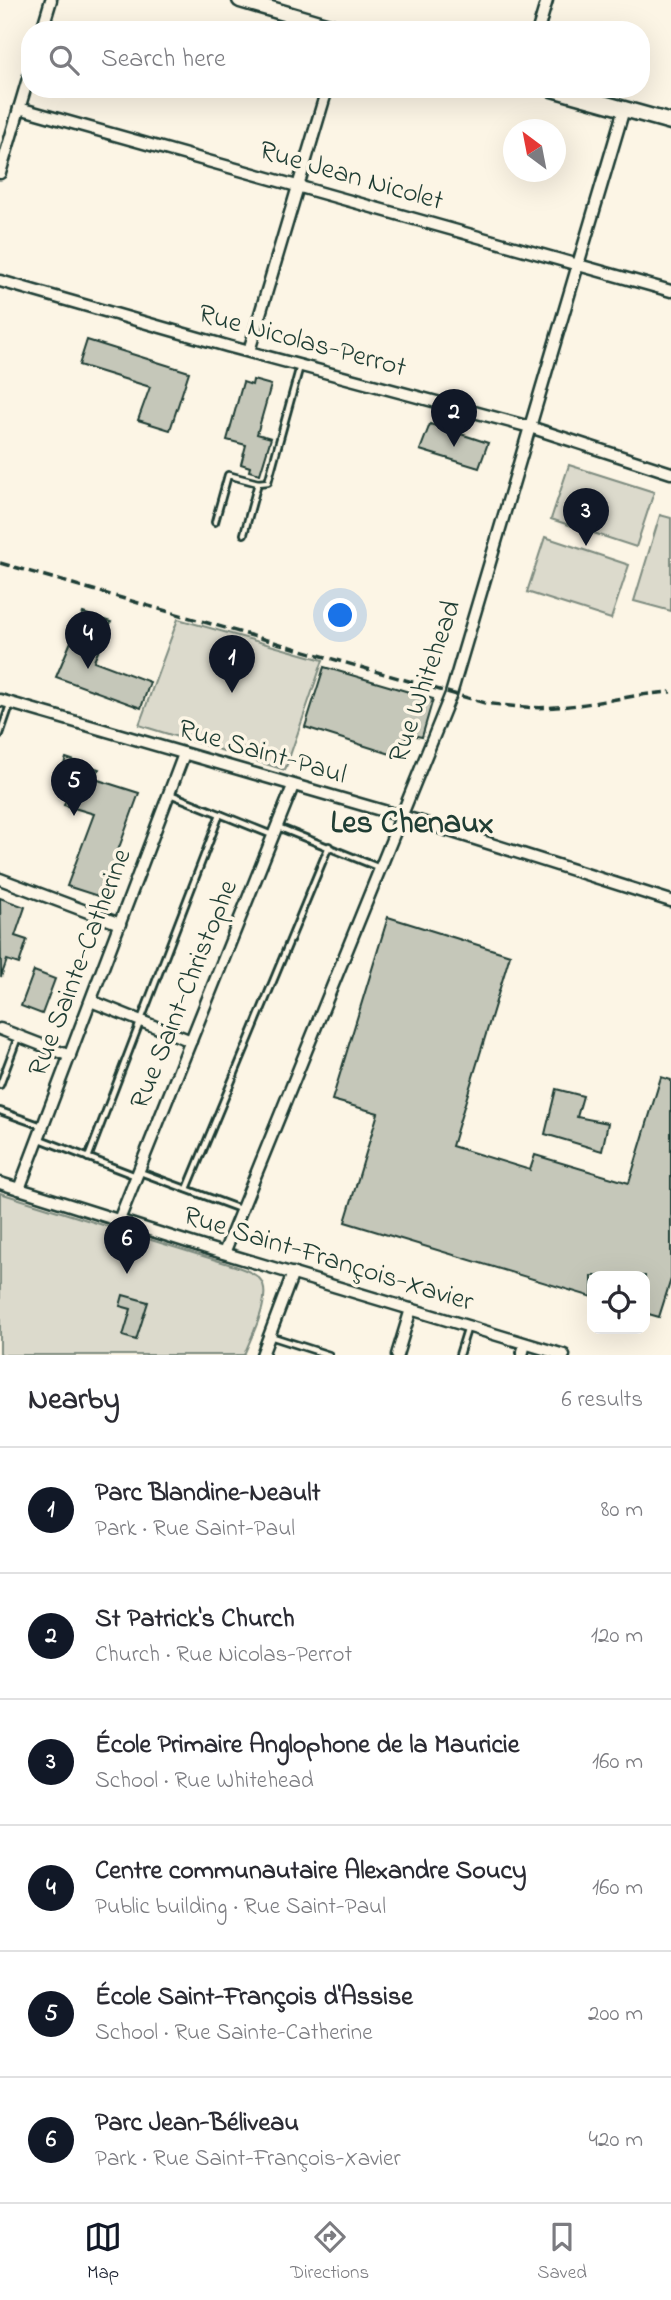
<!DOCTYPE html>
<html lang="en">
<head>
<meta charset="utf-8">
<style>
	:root { --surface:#fff; --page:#f2f2f3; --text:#2b2b33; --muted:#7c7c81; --line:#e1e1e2; --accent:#111827 }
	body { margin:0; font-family:"Indie Flower",sans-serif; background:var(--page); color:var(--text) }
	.controls { position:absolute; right:21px; bottom:21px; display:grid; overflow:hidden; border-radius:14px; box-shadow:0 7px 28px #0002 }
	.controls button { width:63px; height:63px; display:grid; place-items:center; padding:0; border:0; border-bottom:2px solid var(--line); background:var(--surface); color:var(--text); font:35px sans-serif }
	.compass { position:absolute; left:503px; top:119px; width:63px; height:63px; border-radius:50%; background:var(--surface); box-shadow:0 7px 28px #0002; rotate:328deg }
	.you { position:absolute; left:341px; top:616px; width:24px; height:24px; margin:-18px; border:5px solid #fff; border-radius:50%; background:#1a73e8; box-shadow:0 0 0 10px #1a73e833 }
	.badge { display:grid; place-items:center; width:46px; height:46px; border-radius:50%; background:var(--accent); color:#fff; font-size:23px; font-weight:700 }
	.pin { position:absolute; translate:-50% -58px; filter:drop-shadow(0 2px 4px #0008) }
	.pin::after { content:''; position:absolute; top:37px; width:24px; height:21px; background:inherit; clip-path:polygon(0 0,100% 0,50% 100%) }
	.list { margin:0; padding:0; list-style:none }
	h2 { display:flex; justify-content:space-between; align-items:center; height:91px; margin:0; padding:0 28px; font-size:30px }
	h2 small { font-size:23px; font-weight:400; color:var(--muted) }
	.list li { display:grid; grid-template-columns:46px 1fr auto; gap:21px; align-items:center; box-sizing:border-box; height:126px; padding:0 28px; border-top:2px solid var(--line) }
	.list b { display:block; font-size:26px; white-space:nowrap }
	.list p { margin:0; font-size:23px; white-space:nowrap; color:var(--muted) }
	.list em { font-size:23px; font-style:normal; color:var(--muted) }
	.icon { flex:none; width:38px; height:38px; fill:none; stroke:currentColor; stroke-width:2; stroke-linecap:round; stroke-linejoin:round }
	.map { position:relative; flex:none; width:671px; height:1355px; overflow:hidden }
	.search { position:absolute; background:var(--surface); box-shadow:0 7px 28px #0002; left:21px; right:21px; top:21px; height:77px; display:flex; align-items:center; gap:18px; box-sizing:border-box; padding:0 24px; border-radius:28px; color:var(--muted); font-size:26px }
	.sheet { height:847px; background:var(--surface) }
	nav { display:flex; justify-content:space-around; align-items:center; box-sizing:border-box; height:98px; border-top:2px solid var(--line); background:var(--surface); font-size:19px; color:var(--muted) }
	nav a { display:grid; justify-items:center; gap:4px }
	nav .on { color:var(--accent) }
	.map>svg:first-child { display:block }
	.green { fill:#dcdacc; stroke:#7e8c80; stroke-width:2 }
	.building { fill:#c5c7b9; stroke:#1f3d34; stroke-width:2 }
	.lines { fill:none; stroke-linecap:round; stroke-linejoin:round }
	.lane-casing { stroke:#1f3d34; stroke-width:10 }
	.street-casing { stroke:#1f3d34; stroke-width:15 }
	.secondary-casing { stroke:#1f3d34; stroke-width:19 }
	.lane { stroke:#fcf5e5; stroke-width:4.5 }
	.street { stroke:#fcf5e5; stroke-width:10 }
	.secondary { stroke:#fcf5e5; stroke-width:14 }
	.rail { stroke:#1f3d34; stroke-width:3.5; stroke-dasharray:10 5; stroke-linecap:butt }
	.labels { text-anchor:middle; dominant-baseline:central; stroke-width:7; stroke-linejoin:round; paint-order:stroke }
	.street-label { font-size:28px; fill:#1f3d34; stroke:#fcf5e5 }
	.quarter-label { font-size:32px; font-weight:bold; fill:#1f3d34; stroke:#fcf5e5 }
</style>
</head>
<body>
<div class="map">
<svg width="671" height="1355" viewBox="0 0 671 1355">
	<rect width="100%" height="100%" fill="#fcf5e5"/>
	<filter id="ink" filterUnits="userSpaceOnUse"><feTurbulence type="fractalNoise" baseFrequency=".0143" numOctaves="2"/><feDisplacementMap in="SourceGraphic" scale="14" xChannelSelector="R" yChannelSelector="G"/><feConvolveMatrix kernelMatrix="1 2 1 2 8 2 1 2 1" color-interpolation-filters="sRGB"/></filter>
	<g filter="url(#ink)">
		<g class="green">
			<path d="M569 465 654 492 636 547 551 519Z"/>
			<path d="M660 515 671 518V611L634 601Z"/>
			<path d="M545 537 629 565 611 619 527 592Z"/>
			<path d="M178 619 323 660 285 770 139 725Z"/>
			<path d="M0 1193 235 1266C243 1269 253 1272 259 1278 275 1293 251 1337 244 1355H3L0 1353Z"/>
		</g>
		<g class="building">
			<path d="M87 340 189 372 170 430 138 420 150 387 79 365Z"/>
			<path d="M253 380 271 385 257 434 271 438 260 474 249 471 250 467 241 464 246 445 227 440 243 382 252 385Z"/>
			<path d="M430 424 488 443 479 468 420 450Z"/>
			<path d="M83 613 111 622 94 661 150 682 141 708 56 677Z"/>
			<path d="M324 667 433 699 422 737 407 734 400 757 305 727Z"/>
			<path d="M66 758 99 769 95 779 139 793 101 897 67 886 94 814 64 805 69 790 57 786Z"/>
			<path d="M0 898 25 907 15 936 27 940 19 964 7 960 1 977Z"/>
			<path d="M388 917 510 955 452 1146 530 1170 535 1155 629 1183 661 1077 671 1080V1279L659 1317 645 1313V1276H592V1297L345 1222 378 1113 332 1100Z"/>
			<path d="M34 971 55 979 42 1014 21 1006Z"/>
			<path d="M556 1089 583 1096 577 1117 608 1123 602 1151 545 1134Z"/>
			<path d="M123 1295 148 1302 136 1340 123 1336 131 1309 120 1306Z"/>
		</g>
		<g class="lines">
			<defs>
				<g id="lane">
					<path d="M215 522 228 475 258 483 268 482 300 366"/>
					<path d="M244 534 258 483"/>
					<path d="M0 734 10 705"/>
					<path d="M170 794 272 835"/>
					<path d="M278 827 380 868"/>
					<path d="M0 1085 18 1037"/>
					<path d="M0 1111 42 1126"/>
					<path d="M40 1139 136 1176"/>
					<path d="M88 1158 220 814"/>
					<path d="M140 1172 240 1209"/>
					<path d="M187 1189 329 846"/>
					<path d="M270 1336 329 1355"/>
					<path d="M459 1355 468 1326"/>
				</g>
				<g id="street">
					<path d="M42 30 51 0"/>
					<path d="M538 30 547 0"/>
					<path d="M19 108 671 291"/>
					<path d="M0 173 30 72"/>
					<path d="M0 281 227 346 530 427 671 473"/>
					<path d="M249 351 327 89"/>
					<path d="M0 700 415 820 671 901"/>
					<path d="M0 879 120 924"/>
					<path d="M91 1001 191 1041"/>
					<path d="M0 1029 70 1056"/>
					<path d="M0 1183 210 1249 564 1355"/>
					<path d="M19 1189 184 754"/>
					<path d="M119 1220 293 786"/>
					<path d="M224 1253 451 694 624 109"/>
					<path d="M262 1355 293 1273"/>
					<path d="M397 1355 411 1309"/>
					<path d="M522 1355 525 1344"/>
				</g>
				<g id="secondary">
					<path d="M240 0 343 30"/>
					<path d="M552 89 671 122"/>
				</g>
			</defs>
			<use href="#lane" class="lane-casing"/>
			<use href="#street" class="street-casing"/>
			<use href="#secondary" class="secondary-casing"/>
			<use href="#lane" class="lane"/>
			<use href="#street" class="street"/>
			<use href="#secondary" class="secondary"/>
			<path class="rail" d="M0 563 485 703C509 706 532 709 556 707 595 705 632 694 671 692"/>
		</g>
	</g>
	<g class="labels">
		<g class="street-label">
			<text transform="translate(351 177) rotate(16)">Rue Jean Nicolet</text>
			<text transform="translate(302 342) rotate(15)">Rue Nicolas-Perrot</text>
			<text transform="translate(426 682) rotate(-71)">Rue Whitehead</text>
			<text transform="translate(262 753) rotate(16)">Rue Saint-Paul</text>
			<text transform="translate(81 963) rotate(-69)">Rue Sainte-Catherine</text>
			<text transform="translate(185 995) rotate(-68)">Rue Saint-Christophe</text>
			<text transform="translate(328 1260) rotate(17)">Rue Saint-François-Xavier</text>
		</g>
		<g class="quarter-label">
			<text x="412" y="824">Les Chenaux</text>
		</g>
	</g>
</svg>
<div class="controls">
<button><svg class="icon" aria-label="locate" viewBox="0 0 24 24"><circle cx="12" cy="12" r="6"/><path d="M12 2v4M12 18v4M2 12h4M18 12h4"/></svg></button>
</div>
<svg class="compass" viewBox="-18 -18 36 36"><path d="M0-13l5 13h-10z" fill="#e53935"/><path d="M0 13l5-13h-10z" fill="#7c7c81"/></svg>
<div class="you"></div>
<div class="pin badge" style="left:232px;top:693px">1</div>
<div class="pin badge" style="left:454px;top:447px">2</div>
<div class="pin badge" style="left:586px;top:546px">3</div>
<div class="pin badge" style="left:88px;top:669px">4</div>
<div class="pin badge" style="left:74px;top:816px">5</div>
<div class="pin badge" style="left:127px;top:1274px">6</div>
<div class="search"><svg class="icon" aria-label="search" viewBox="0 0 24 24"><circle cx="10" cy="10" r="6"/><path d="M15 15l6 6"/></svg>Search here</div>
</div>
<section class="sheet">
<h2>Nearby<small>6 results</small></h2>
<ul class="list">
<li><span class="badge">1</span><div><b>Parc Blandine-Neault</b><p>Park · Rue Saint-Paul</p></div><em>80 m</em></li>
<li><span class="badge">2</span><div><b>St Patrick's Church</b><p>Church · Rue Nicolas-Perrot</p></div><em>120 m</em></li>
<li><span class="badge">3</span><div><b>École Primaire Anglophone de la Mauricie</b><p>School · Rue Whitehead</p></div><em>160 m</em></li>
<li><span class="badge">4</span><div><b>Centre communautaire Alexandre Soucy</b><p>Public building · Rue Saint-Paul</p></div><em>160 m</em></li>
<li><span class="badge">5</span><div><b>École Saint-François d'Assise</b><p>School · Rue Sainte-Catherine</p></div><em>200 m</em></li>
<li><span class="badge">6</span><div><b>Parc Jean-Béliveau</b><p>Park · Rue Saint-François-Xavier</p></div><em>420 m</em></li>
</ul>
</section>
<nav>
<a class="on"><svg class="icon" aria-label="map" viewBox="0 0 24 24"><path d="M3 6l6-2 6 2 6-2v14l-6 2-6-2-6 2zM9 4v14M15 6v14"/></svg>Map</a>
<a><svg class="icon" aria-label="directions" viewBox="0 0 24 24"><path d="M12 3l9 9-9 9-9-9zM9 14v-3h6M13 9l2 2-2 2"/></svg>Directions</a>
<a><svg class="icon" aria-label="saved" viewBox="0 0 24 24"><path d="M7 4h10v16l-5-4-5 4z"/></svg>Saved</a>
</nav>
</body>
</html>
